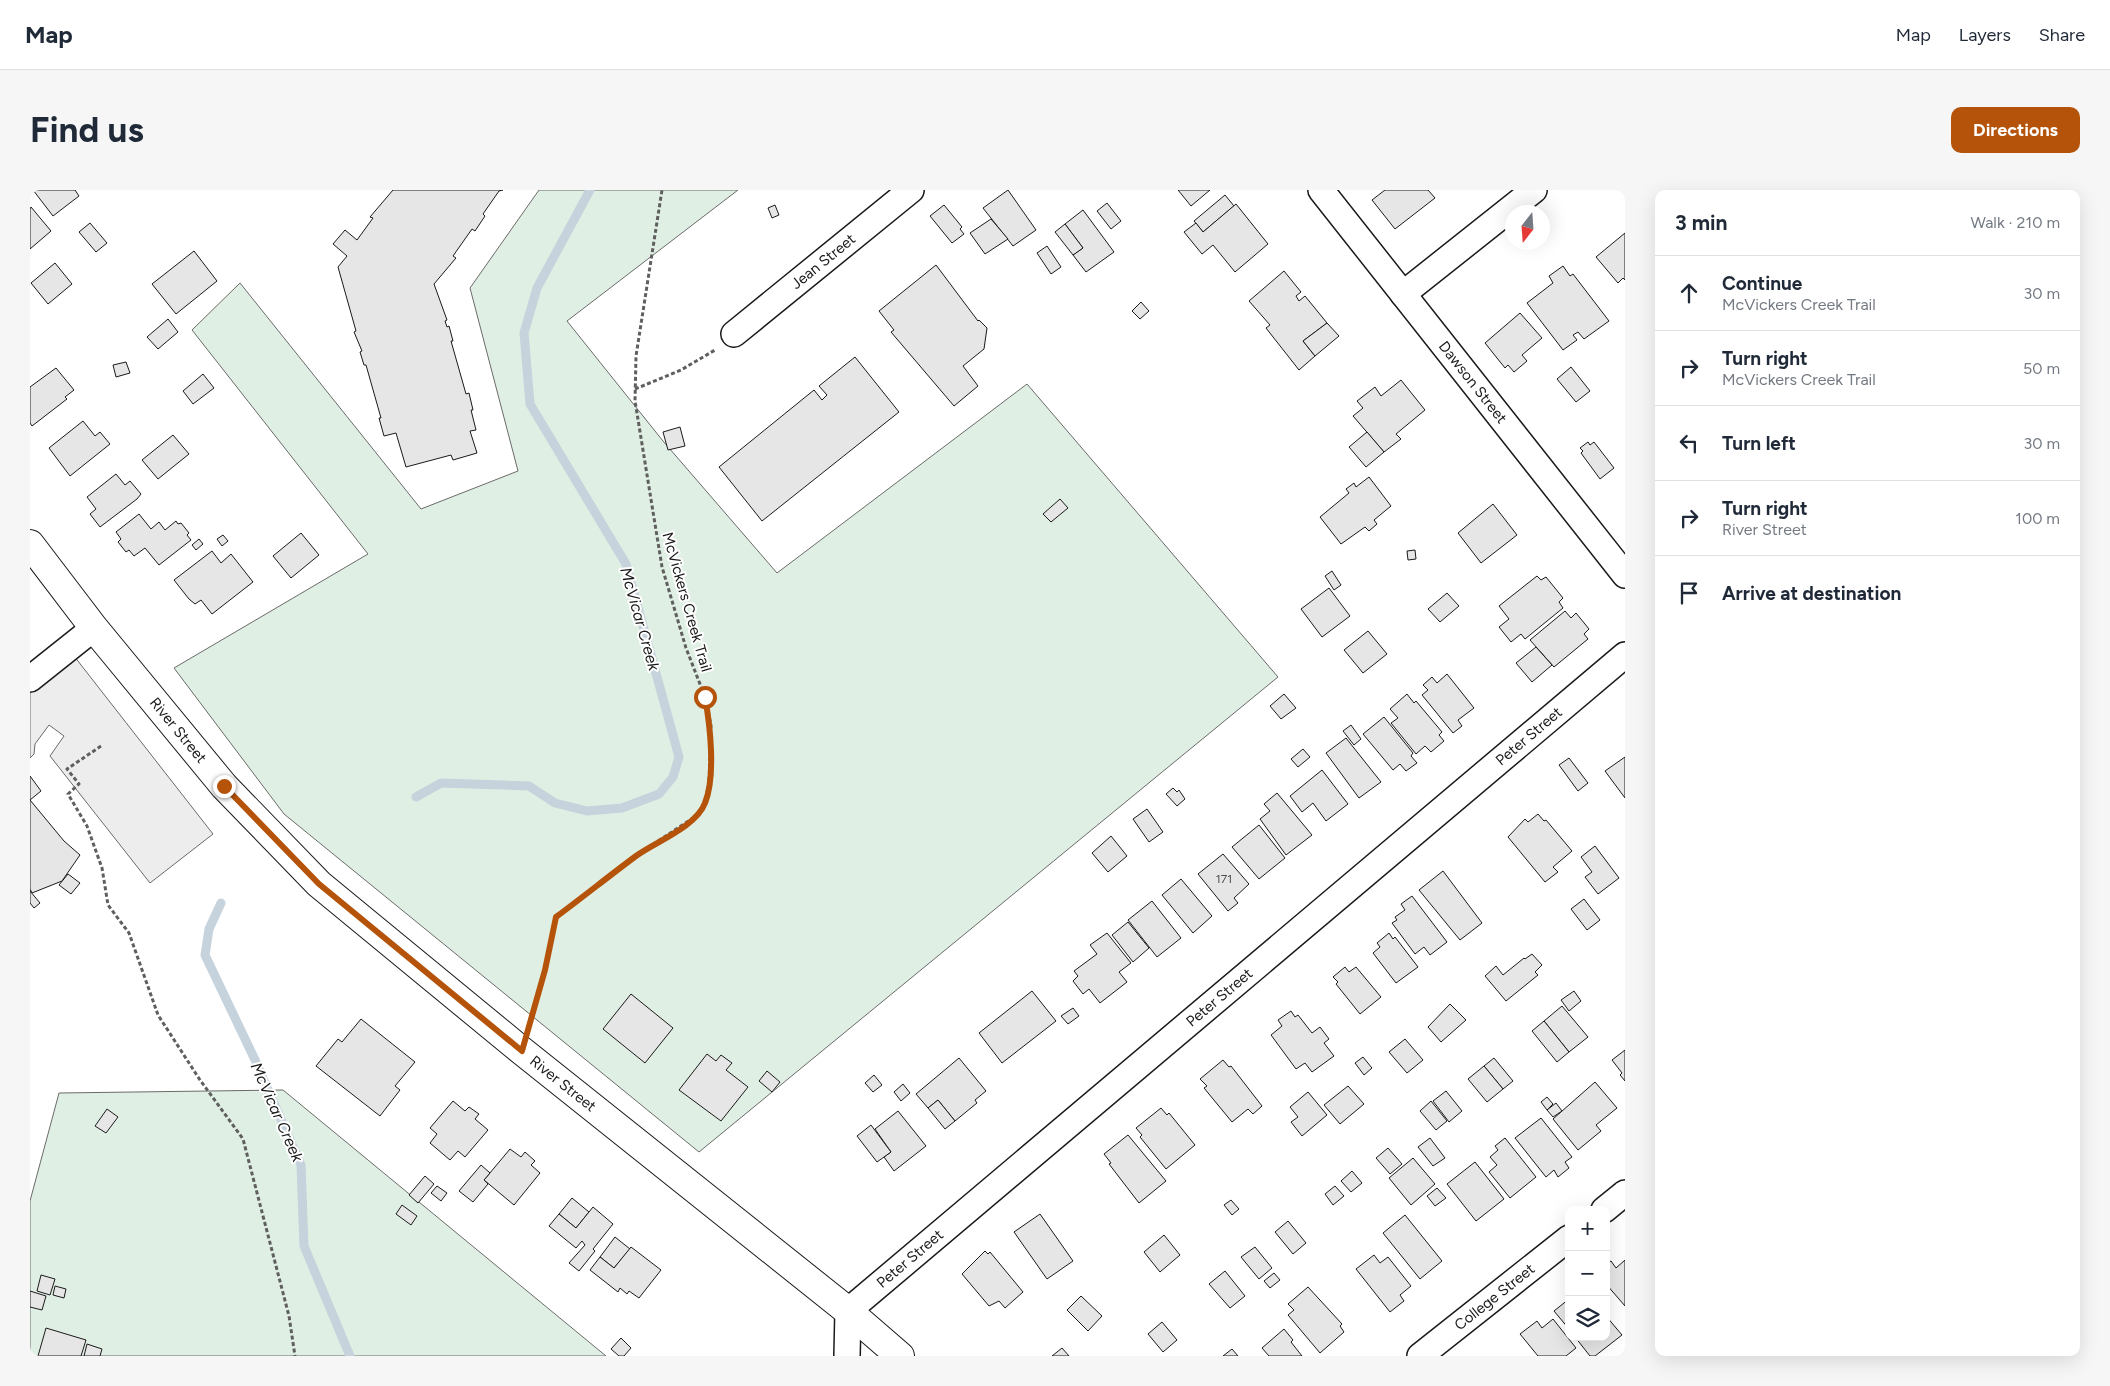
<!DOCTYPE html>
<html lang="en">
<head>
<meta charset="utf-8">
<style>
	:root { --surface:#fff; --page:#f6f6f7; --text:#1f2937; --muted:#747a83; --line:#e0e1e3; --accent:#b45309 }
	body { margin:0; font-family:Figtree,sans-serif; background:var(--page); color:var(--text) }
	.controls { position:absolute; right:15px; bottom:15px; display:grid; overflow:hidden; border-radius:10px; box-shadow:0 5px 20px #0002 }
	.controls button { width:45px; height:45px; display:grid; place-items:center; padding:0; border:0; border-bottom:1px solid var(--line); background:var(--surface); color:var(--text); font:25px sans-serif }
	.compass { position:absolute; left:1475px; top:15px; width:45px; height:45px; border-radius:50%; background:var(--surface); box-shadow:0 5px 20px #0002; rotate:197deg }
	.stop { position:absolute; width:15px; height:15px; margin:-11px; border:4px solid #b45309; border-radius:50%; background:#fff }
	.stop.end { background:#b45309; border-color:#fff; box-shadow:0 1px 5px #0008 }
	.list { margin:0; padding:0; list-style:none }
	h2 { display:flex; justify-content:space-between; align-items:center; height:65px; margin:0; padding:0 20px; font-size:21px }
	h2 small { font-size:16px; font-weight:400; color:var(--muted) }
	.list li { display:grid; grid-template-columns:32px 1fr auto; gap:15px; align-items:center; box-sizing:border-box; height:75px; padding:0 20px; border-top:1px solid var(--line) }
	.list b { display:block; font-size:19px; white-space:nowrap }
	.list p { margin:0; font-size:16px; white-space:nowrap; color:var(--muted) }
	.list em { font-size:16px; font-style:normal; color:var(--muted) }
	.icon { flex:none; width:28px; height:28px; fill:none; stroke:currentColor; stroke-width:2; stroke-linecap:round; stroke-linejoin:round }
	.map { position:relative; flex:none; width:1595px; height:1166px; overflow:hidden; border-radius:10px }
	header { display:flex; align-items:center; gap:30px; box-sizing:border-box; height:70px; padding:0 25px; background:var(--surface); border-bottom:1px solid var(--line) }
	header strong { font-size:24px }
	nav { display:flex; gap:28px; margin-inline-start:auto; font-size:18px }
	.intro { display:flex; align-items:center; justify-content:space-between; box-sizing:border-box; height:120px; padding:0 30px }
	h1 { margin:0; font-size:35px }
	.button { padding:12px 22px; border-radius:10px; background:var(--accent); color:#fff; font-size:18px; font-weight:700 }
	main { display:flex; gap:30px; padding:0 30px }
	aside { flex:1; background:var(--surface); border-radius:10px; box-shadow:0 5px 20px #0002 }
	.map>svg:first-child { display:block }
	.green { fill:#e0efe3; stroke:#6a6a6a }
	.parking { fill:#ededed; stroke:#6a6a6a }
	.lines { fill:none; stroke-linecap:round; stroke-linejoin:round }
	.stream { stroke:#c6d2dc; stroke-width:9 }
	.building { fill:#e6e6e6; stroke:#1a1a1a }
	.street-casing { stroke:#1a1a1a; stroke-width:28 }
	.secondary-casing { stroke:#1a1a1a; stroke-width:30 }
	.path { stroke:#5f5f5f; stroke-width:3; stroke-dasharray:4 2.5; stroke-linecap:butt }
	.street { stroke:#fff; stroke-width:25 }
	.secondary { stroke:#fff; stroke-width:28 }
	.route { stroke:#b45309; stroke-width:6 }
	.labels { text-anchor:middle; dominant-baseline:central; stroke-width:4; stroke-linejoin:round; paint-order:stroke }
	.number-label { font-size:12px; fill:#4d4d4d }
	.street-label { font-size:15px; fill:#1a1a1a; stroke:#fff }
	.water-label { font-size:16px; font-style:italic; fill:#1a1a1a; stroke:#fff }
</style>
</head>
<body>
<header>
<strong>Map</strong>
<nav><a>Map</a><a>Layers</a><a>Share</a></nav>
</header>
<div class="intro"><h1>Find us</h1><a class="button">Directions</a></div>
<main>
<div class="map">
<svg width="1595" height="1166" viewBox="0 0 1595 1166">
	<rect width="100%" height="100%" fill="#fff"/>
	<g class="green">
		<path d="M509 0H708L537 131 633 251 747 383 997 194 1248 487 669 962 254 624 144 478 338 364 162 140 210 93 391 319 488 281 440 98Z"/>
		<path d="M253 900 576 1166H0V1011L29 903Z"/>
	</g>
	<path class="parking" d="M44 466 183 644 120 693 20 566 34 546 19 535 5 554 4 564 0 568V500Z"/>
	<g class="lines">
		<g class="stream">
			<path d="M386 607 411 593 499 596 525 613 557 621 592 618 629 604 643 587 649 567 596 374 500 214 494 143 507 98 560 0"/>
			<path d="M191 713 179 739 175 765 226 872 271 975 274 1056 320 1166"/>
		</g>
	</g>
	<g class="building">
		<path d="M3 0H45L49 6 23 26Z"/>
		<path d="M363 0H473L469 1 453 24 455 26 445 41 442 39 423 66 426 68 404 94 417 130 415 131 417 137 419 136 423 151H421L436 204 439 203 443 220H441L446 240 440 241 447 263 423 270 421 265 376 277 366 243 354 246 349 228H351L336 175H334L330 162 332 161 324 142 326 141 308 77 317 66 303 54 315 40 327 50 343 28 340 27Z"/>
		<path d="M978 0 1006 40 983 56 953 18Z"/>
		<path d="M1148 0H1180L1161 16Z"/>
		<path d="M1355 0H1398L1405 8 1365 39 1342 10Z"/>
		<path d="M1195 5 1204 16 1173 42 1164 31Z"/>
		<path d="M1077 13 1091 31 1081 39 1067 21Z"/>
		<path d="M1206 14 1238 54 1205 82 1183 55 1172 64 1154 42 1166 33 1173 42Z"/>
		<path d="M745 15 749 25 742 28 738 18Z"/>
		<path d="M914 15 932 37 930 39 934 44 922 53 900 26Z"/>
		<path d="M1 17 21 41 0 59V19Z"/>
		<path d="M1053 20 1084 62 1056 82 1043 65 1053 58 1035 34Z"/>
		<path d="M961 29 978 49 955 64 940 43Z"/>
		<path d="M60 33 77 53 66 62 49 42Z"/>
		<path d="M1035 34 1053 58 1043 65 1025 42Z"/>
		<path d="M1595 43V90L1593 88 1588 93 1566 67Z"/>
		<path d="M1017 56 1031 77 1021 84 1007 63Z"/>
		<path d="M164 61 187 91 146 124 122 94Z"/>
		<path d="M25 73 42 94 18 114 1 93Z"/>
		<path d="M906 75 948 131 949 130 957 138 954 159 933 176 948 196 924 216 861 142 864 140 849 121Z"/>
		<path d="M1533 76 1540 86 1543 84 1579 131 1554 149 1548 142 1543 145 1547 150 1533 160 1497 113 1523 93 1519 86Z"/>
		<path d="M1254 81 1271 102 1266 106 1269 111 1275 106 1297 133 1273 151 1285 166 1269 180 1236 138 1240 135 1219 111Z"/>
		<path d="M1111 112 1119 121 1110 129 1102 121Z"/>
		<path d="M1490 123 1512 148 1492 165 1497 171 1484 182 1478 175 1475 178 1455 153Z"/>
		<path d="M138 129 148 142 128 159 117 147Z"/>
		<path d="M1297 133 1309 146 1285 166 1273 151Z"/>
		<path d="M825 167 869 222 732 331 689 277 784 200 792 210 797 205 789 196Z"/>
		<path d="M96 172 100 183 86 187 83 175Z"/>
		<path d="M1541 177 1560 201 1546 212 1527 189Z"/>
		<path d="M26 178 44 200 35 207 37 209 2 236 0 233V197Z"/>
		<path d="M173 184 184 198 163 214 153 201Z"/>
		<path d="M1371 190 1395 220 1366 244 1371 249 1354 262 1323 226 1333 218 1327 211 1345 197 1351 206Z"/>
		<path d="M53 231 65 246 70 242 80 254 40 286 19 258Z"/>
		<path d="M650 237 655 256 638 260 633 242Z"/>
		<path d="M1337 242 1354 262 1336 277 1319 257Z"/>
		<path d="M143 245 159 264 128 289 112 270Z"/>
		<path d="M1558 252 1560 255 1564 252 1584 278 1570 289 1551 263 1553 261 1550 258Z"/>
		<path d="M86 284 95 295 100 291 111 304 107 309 70 337 60 324 66 319 57 307Z"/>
		<path d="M1339 287 1361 316 1344 330 1347 334 1339 341 1335 337 1311 354 1290 327 1319 303 1316 299 1324 293 1326 297Z"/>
		<path d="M1030 309 1038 318 1021 332 1013 324Z"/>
		<path d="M1463 314 1487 345 1451 373 1428 343Z"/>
		<path d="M109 324 121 339 129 332 135 340 146 331 148 334 151 333 159 343 157 345 161 350 129 375 115 358 104 366 99 360 96 362 88 352 91 349 86 342Z"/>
		<path d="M271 343 289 365 261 388 243 366Z"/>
		<path d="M193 345 198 351 192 356 187 349Z"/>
		<path d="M169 349 173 354 166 360 162 355Z"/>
		<path d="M1385 360 1386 369 1378 370 1377 361Z"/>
		<path d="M182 361 191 373 201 364 223 392 182 424 171 410 165 414 159 409 144 390Z"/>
		<path d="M1302 381 1311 395 1304 400 1295 386Z"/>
		<path d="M1507 386 1511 390 1516 387 1533 408 1529 412 1533 418 1495 449 1491 444 1481 452 1469 437 1479 429 1469 416Z"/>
		<path d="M1299 398 1320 426 1292 447 1271 419Z"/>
		<path d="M1417 403 1429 416 1410 432 1398 419Z"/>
		<path d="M1535 421 1541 428 1546 423 1559 439 1554 444 1558 449 1524 477 1500 450Z"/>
		<path d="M1338 441 1357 464 1333 483 1314 460Z"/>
		<path d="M1506 457 1522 475 1502 492 1486 473Z"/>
		<path d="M1417 484 1444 518 1428 530 1432 536 1423 543 1392 505 1398 500 1393 495 1402 487 1407 493Z"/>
		<path d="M1254 504 1266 518 1251 529 1240 516Z"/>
		<path d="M1377 504 1384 513 1386 511 1412 542 1409 545 1414 551 1401 562 1395 556 1386 564 1361 533 1368 528 1360 519Z"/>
		<path d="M1354 527 1383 563 1381 566 1387 573 1376 581 1370 574 1363 580 1333 544Z"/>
		<path d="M1321 535 1331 549 1324 555 1313 541Z"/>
		<path d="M1316 548 1351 592 1329 608 1296 563Z"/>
		<path d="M1273 559 1280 567 1268 577 1261 569Z"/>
		<path d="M1595 567V608L1575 581Z"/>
		<path d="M1539 568 1558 593 1548 601 1529 575Z"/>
		<path d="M1292 580 1318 614 1296 631 1283 613 1272 622 1260 606Z"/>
		<path d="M0 586 11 601 0 610 34 651 50 665 32 691 2 703 0 699Z"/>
		<path d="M1143 598 1147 602 1149 600 1155 609 1147 616 1136 604Z"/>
		<path d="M1247 603 1282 645 1256 665 1230 629 1240 621 1234 614Z"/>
		<path d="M1117 619 1133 642 1119 652 1103 629Z"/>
		<path d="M1508 624 1514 631 1516 630 1542 661 1523 677 1528 682 1515 692 1478 647 1495 629 1498 632Z"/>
		<path d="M1229 635 1255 668 1229 689 1202 657Z"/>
		<path d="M1081 646 1097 666 1078 682 1062 663Z"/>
		<path d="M1565 656 1589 688 1568 704 1555 687 1562 682 1551 667Z"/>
		<path d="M1193 664 1219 694 1204 708 1208 713 1198 721 1168 684Z"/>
		<path d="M1413 681 1452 733 1430 750 1389 700Z"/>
		<path d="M38 684 50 693 41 704 29 695Z"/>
		<path d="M1151 689 1182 726 1163 743 1132 705Z"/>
		<path d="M0 701 10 713 4 718 0 713Z"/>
		<path d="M1382 706 1417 752 1400 765 1394 757 1385 764 1362 733 1367 730 1365 727 1375 720 1371 714Z"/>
		<path d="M1554 709 1570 730 1557 740 1541 719Z"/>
		<path d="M1122 711 1151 748 1127 767 1098 730Z"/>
		<path d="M1098 732 1119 758 1103 772 1082 745Z"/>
		<path d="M1077 743 1101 773 1089 782 1097 792 1070 813 1059 799 1053 804 1043 791 1048 786 1044 781 1067 764 1060 755Z"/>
		<path d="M1359 743 1363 749 1365 747 1388 777 1366 793 1343 763 1350 757 1347 753Z"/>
		<path d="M1502 764 1512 775 1505 782 1508 785 1476 811 1455 786 1466 776 1473 785 1494 768 1495 769Z"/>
		<path d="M1315 777 1319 782 1326 777 1351 807 1330 824 1306 794 1308 792 1303 787Z"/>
		<path d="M1002 801 1026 831 972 873 949 843Z"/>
		<path d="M1544 801 1551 811 1539 821 1531 810Z"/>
		<path d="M601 804 643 838 615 873 573 839Z"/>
		<path d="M1420 814 1436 830 1411 852 1398 837Z"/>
		<path d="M1532 816 1558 847 1539 862 1514 831Z"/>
		<path d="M1043 818 1049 826 1038 834 1031 826Z"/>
		<path d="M1261 821 1265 827 1268 825 1282 843 1290 837 1299 849 1294 853 1304 866 1282 882 1275 873 1266 879 1241 845 1252 836 1248 830Z"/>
		<path d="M331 829 385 872 365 896 370 900 350 926 286 876 308 849 312 852Z"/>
		<path d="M1514 831 1539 862 1527 872 1502 841Z"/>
		<path d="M1375 849 1393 870 1377 883 1359 862Z"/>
		<path d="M1595 860V891L1590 885 1592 883 1582 870Z"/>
		<path d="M677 864 686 871 691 865 702 873 696 880 718 897 691 931 649 900Z"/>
		<path d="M1333 867 1342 878 1334 885 1325 873Z"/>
		<path d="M929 868 956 901 945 910 947 913 925 931 908 910 898 918 886 904Z"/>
		<path d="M1464 868 1483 891 1473 899 1454 876Z"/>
		<path d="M1193 870 1199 877 1201 876 1232 916 1223 924 1218 919 1202 932 1174 898 1177 896 1170 889Z"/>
		<path d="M1454 876 1473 899 1457 912 1438 889Z"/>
		<path d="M737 881 750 892 742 902 729 891Z"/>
		<path d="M844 885 852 895 843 902 835 893Z"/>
		<path d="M1565 892 1587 918 1566 935 1571 941 1548 960 1523 929Z"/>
		<path d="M873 894 880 903 871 911 864 902Z"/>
		<path d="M1318 896 1334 914 1310 934 1294 915Z"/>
		<path d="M1416 901 1432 921 1419 932 1403 911Z"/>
		<path d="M1278 902 1297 925 1272 946 1261 932 1268 927 1260 917Z"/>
		<path d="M1517 907 1523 914 1517 920 1511 912Z"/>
		<path d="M908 910 925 931 915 939 898 918Z"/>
		<path d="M423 911 435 921 439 917 449 924 445 929 458 940 435 967 428 961 420 970 400 953 407 944 400 938Z"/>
		<path d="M1401 911 1417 931 1406 940 1390 921Z"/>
		<path d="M1526 913 1532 921 1523 927 1517 920Z"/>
		<path d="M1131 918 1137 925 1139 923 1165 955 1136 979 1110 947 1112 945 1106 938Z"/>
		<path d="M77 919 88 927 76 943 65 936Z"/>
		<path d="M868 921 896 956 864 981 854 967 861 962 845 939Z"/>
		<path d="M1511 928 1542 967 1535 972 1539 978 1528 987 1524 980 1516 987 1485 948Z"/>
		<path d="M841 935 861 962 847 972 827 946Z"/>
		<path d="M1098 945 1136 991 1109 1013 1079 974 1081 973 1074 964Z"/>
		<path d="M1400 948 1415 968 1403 976 1388 957Z"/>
		<path d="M1475 948 1506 987 1480 1008 1459 982 1467 975 1460 967 1468 960 1465 956Z"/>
		<path d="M1358 958 1372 974 1360 984 1346 968Z"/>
		<path d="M480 959 491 967 495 962 505 971 501 975 510 983 484 1015 454 990Z"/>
		<path d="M1383 968 1405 994 1381 1015 1359 988Z"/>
		<path d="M1445 972 1474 1009 1446 1031 1417 994Z"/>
		<path d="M451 975 460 983 454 990 458 994 443 1012 429 1001Z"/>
		<path d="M1322 981 1332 993 1321 1002 1311 991Z"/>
		<path d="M395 986 404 994 388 1013 379 1005Z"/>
		<path d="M407 996 417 1003 411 1011 401 1003Z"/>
		<path d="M1305 996 1314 1006 1303 1015 1295 1004Z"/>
		<path d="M1407 998 1416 1008 1405 1016 1397 1006Z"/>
		<path d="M542 1008 559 1022 546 1038 529 1024Z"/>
		<path d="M1201 1010 1209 1019 1202 1025 1194 1015Z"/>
		<path d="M372 1015 387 1026 381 1035 366 1024Z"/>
		<path d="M563 1017 583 1034 563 1059 565 1061 549 1081 539 1073 555 1055 552 1051 546 1058 519 1036 529 1024 546 1038Z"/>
		<path d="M1010 1024 1043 1071 1017 1089 984 1042Z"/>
		<path d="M1375 1025 1412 1071 1390 1089 1353 1043Z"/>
		<path d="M1258 1031 1276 1053 1263 1064 1245 1042Z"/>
		<path d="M1134 1045 1150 1065 1130 1082 1114 1062Z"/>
		<path d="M585 1047 600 1059 584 1078 570 1067Z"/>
		<path d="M601 1057 631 1080 609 1108 599 1101 597 1104 590 1098 588 1102 560 1080 570 1067 584 1078Z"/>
		<path d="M1225 1057 1242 1078 1229 1089 1211 1067Z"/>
		<path d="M955 1061 958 1064 960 1062 993 1102 975 1118 969 1111 959 1116 932 1084Z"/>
		<path d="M1344 1065 1350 1073 1358 1067 1381 1096 1370 1105 1374 1111 1360 1122 1326 1079Z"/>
		<path d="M1595 1070V1116L1576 1094V1074L1581 1071 1586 1078Z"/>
		<path d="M1195 1081 1215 1106 1200 1118 1179 1094Z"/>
		<path d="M1244 1083 1250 1090 1240 1098 1234 1091Z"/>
		<path d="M11 1085 25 1089 20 1105 7 1101Z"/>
		<path d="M25 1096 36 1099 34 1108 23 1105Z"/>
		<path d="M1278 1097 1312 1134 1310 1136 1314 1142 1290 1163 1258 1125 1264 1120 1258 1114Z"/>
		<path d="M0 1101 16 1106 12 1120 0 1117Z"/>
		<path d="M1051 1106 1072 1126 1058 1141 1037 1120Z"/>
		<path d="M1539 1109V1139L1524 1121Z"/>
		<path d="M1576 1126 1592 1145 1565 1166H1560L1545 1147H1576Z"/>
		<path d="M1523 1129 1546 1158 1536 1166H1508L1490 1144 1507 1131 1512 1138Z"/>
		<path d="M1132 1132 1147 1150 1133 1162 1118 1144Z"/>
		<path d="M16 1138 56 1150 51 1166H8Z"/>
		<path d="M1254 1139 1263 1150 1261 1152 1272 1166H1239L1232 1158Z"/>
		<path d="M591 1148 601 1158 594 1166H589L581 1159Z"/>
		<path d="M57 1154 72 1159 70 1166H54Z"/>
		<path d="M1032 1158 1039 1166H1022Z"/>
		<path d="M1202 1159 1208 1166H1193Z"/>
	</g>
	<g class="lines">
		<defs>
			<g id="street">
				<path id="s1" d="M1291 0 1595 385"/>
				<path d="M1373 104 1504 0"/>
				<path id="s2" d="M704 144 881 0"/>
				<path d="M0 489 64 438"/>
				<path d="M1574 1020 1595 1003"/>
				<path id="s3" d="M817 1166 818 1121 1595 465"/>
				<path id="s4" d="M1390 1166 1539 1048"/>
			</g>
			<g id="secondary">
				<path id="s5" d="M0 354 64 438 194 596 289 694 492 861 818 1121 870 1166"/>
			</g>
		</defs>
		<use href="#street" class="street-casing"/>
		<use href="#secondary" class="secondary-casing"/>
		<g class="path">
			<path d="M605 199 651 180 685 160"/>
			<path d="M71 556 37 579 49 594 38 604 57 636 72 678 78 715 99 743 128 825 170 890 213 949 259 1126 265 1166"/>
			<path d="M500 831 515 780 527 727 607 665 669 624 675 613 679 592 681 535 675 507 656 458 632 377 605 211 606 166 632 0"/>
		</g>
		<use href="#street" class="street"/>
		<use href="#secondary" class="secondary"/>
	</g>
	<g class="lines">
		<path class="route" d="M194 596 289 694 492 861 515 780 526 727C553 707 579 686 606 666 625 652 666 637 675 613 686 586 680 535 675 507"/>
	</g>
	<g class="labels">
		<g class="number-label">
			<text x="1194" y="689">171</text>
		</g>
		<g class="street-label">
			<text stroke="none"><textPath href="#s2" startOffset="115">Jean Street</textPath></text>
			<text stroke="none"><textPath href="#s1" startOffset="245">Dawson Street</textPath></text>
			<text transform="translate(657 412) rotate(74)">McVickers Creek Trail</text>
			<text stroke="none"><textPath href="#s5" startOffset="238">River Street</textPath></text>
			<text stroke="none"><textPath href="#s3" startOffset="936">Peter Street</textPath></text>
			<text stroke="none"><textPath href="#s3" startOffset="531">Peter Street</textPath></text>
			<text stroke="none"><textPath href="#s5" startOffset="762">River Street</textPath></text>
			<text stroke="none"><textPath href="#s3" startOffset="126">Peter Street</textPath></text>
			<text stroke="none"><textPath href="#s4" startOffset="95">College Street</textPath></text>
		</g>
		<g class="water-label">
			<text transform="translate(610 429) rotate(74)">McVicar Creek</text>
			<text transform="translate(247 922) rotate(66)">McVicar Creek</text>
		</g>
	</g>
</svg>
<div class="controls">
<button>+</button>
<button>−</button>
<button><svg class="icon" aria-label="layers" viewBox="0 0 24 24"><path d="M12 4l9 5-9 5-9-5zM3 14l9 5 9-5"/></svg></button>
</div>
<svg class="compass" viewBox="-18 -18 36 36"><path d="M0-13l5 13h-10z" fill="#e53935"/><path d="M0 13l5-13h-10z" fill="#747a83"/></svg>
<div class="stop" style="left:675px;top:507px"></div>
<div class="stop end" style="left:194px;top:596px"></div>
</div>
<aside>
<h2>3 min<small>Walk · 210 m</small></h2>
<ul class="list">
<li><svg class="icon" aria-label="ahead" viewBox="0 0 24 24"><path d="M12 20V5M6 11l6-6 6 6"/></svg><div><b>Continue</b><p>McVickers Creek Trail</p></div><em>30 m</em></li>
<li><svg class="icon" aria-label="right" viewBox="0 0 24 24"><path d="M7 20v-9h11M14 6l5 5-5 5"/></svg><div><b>Turn right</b><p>McVickers Creek Trail</p></div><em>50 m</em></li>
<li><svg class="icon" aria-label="left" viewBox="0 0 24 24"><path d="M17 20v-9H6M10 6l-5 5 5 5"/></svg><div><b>Turn left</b></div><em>30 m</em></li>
<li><svg class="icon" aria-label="right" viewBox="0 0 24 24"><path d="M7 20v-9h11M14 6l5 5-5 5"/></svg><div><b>Turn right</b><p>River Street</p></div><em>100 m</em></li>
<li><svg class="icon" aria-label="arrive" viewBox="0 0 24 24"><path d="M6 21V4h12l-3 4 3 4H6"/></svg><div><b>Arrive at destination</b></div></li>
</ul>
</aside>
</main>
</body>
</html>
